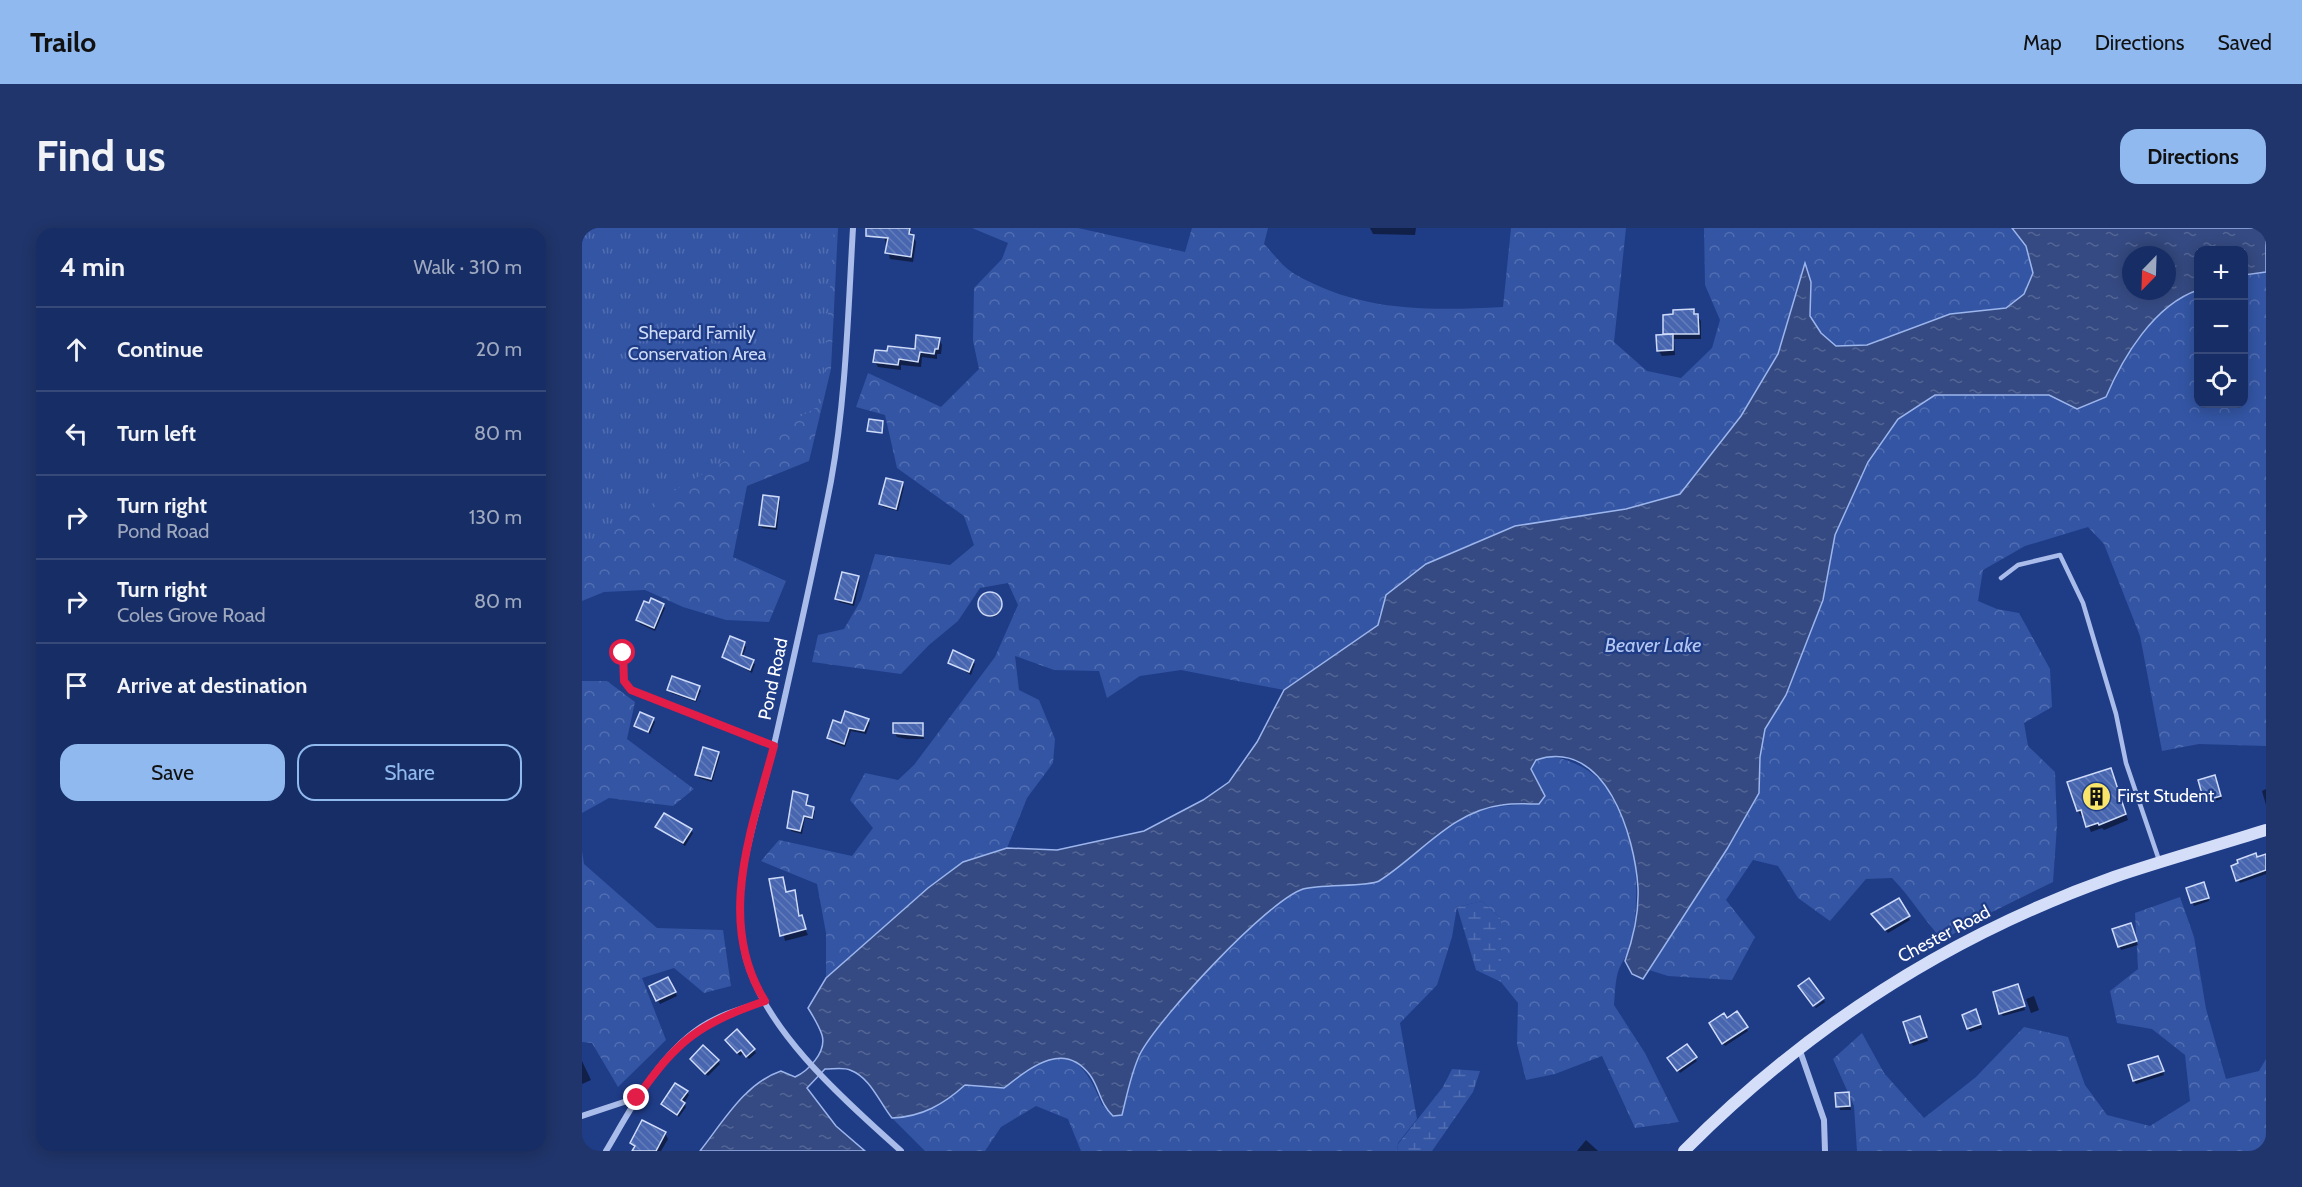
<!DOCTYPE html>
<html lang="en">
<head>
<meta charset="utf-8">
<style>
	:root { --surface:#172d65; --page:#20356b; --text:#f1f3f6; --muted:#9ea8bf; --line:#364979; --accent:#90b9f0 }
	body { margin:0; font-family:Cabin,sans-serif; background:var(--page); color:var(--text) }
	.controls { position:absolute; right:18px; top:18px; display:grid; overflow:hidden; border-radius:12px; box-shadow:0 3px 15px #0003 }
	.controls button { width:54px; height:54px; display:grid; place-items:center; padding:0; border:0; border-bottom:2px solid var(--line); background:var(--surface); color:var(--text); font:30px sans-serif }
	.compass { position:absolute; left:1540px; top:18px; width:54px; height:54px; border-radius:50%; background:var(--surface); box-shadow:0 3px 15px #0003; rotate:203deg }
	.stop { position:absolute; width:18px; height:18px; margin:-14px; border:4px solid #e11d48; border-radius:50%; background:#fff }
	.stop.end { background:#e11d48; border-color:#fff; box-shadow:0 2px 6px #0008 }
	.list { margin:0; padding:0; list-style:none }
	h2 { display:flex; justify-content:space-between; align-items:center; height:78px; margin:0; padding:0 24px; font-size:26px }
	h2 small { font-size:20px; font-weight:400; color:var(--muted) }
	.list li { display:grid; grid-template-columns:39px 1fr auto; gap:18px; align-items:center; box-sizing:border-box; height:84px; padding:0 24px; border-top:2px solid var(--line) }
	.list b { display:block; font-size:22px; white-space:nowrap }
	.list p { margin:0; font-size:20px; white-space:nowrap; color:var(--muted) }
	.list em { font-size:20px; font-style:normal; color:var(--muted) }
	.actions { display:flex; gap:12px; padding:18px 24px }
	.actions a { flex:1; padding:14px 0; border:2px solid var(--accent); border-radius:18px; text-align:center; font-size:21px; color:var(--accent) }
	.actions .main { background:var(--accent); color:#111 }
	.icon { flex:none; width:33px; height:33px; fill:none; stroke:currentColor; stroke-width:2; stroke-linecap:round; stroke-linejoin:round }
	.map { position:relative; flex:none; width:1684px; height:923px; overflow:hidden; border-radius:18px }
	header { display:flex; align-items:center; gap:36px; box-sizing:border-box; height:84px; padding:0 30px; background:var(--accent); color:#111 }
	header strong { font-size:28px }
	nav { display:flex; gap:33px; margin-inline-start:auto; font-size:21px }
	.intro { display:flex; align-items:center; justify-content:space-between; box-sizing:border-box; height:144px; padding:0 36px }
	h1 { margin:0; font-size:42px }
	.button { padding:15px 27px; border-radius:18px; background:var(--accent); color:#111; font-size:21px; font-weight:700 }
	main { display:flex; gap:36px; padding:0 36px }
	aside { flex:1; background:var(--surface); border-radius:18px; box-shadow:0 3px 15px #0003 }
	.map>svg:first-child { display:block }
	.forest { fill:url(#forest-crowns) }
	.wetland { fill:url(#wetland-marsh) }
	.park { fill:url(#park-tufts) }
	.water { fill:url(#water-ripples); stroke:#9cb5ec; stroke-width:1.5; fill-rule:evenodd }
	.shadow { fill:#0007 }
	.building { fill:url(#building-back-hatch); stroke:#cddaf8; stroke-width:1.5 }
	.lines { fill:none; stroke-linecap:round; stroke-linejoin:round }
	.service { stroke:#a9bcea; stroke-width:4.5 }
	.minor { stroke:#a9bcea; stroke-width:6 }
	.secondary { stroke:#d4def8; stroke-width:12 }
	.route { stroke:#e11d48; stroke-width:8 }
	.labels { text-anchor:middle; dominant-baseline:central; stroke-width:4.5; stroke-linejoin:round; paint-order:stroke }
	.park-label { font-size:18px; fill:#cddaf8; stroke:#1f3c87 }
	.street-label { font-size:18px; fill:#fff; stroke:#1f3c87 }
	.poi-label { font-size:18px; fill:#fff; stroke:#1f3c87; text-anchor:start }
	.water-label { font-size:20px; font-style:italic; fill:#b4c7f2; stroke:#1f3c87 }
</style>
</head>
<body>
<header>
<strong>Trailo</strong>
<nav><a>Map</a><a>Directions</a><a>Saved</a></nav>
</header>
<div class="intro"><h1>Find us</h1><a class="button">Directions</a></div>
<main>
<aside>
<h2>4 min<small>Walk · 310 m</small></h2>
<ul class="list">
<li><svg class="icon" aria-label="ahead" viewBox="0 0 24 24"><path d="M12 20V5M6 11l6-6 6 6"/></svg><div><b>Continue</b></div><em>20 m</em></li>
<li><svg class="icon" aria-label="left" viewBox="0 0 24 24"><path d="M17 20v-9H6M10 6l-5 5 5 5"/></svg><div><b>Turn left</b></div><em>80 m</em></li>
<li><svg class="icon" aria-label="right" viewBox="0 0 24 24"><path d="M7 20v-9h11M14 6l5 5-5 5"/></svg><div><b>Turn right</b><p>Pond Road</p></div><em>130 m</em></li>
<li><svg class="icon" aria-label="right" viewBox="0 0 24 24"><path d="M7 20v-9h11M14 6l5 5-5 5"/></svg><div><b>Turn right</b><p>Coles Grove Road</p></div><em>80 m</em></li>
<li><svg class="icon" aria-label="arrive" viewBox="0 0 24 24"><path d="M6 21V4h12l-3 4 3 4H6"/></svg><div><b>Arrive at destination</b></div></li>
</ul>
<div class="actions"><a class="main">Save</a><a>Share</a></div>
</aside>
<div class="map">
<svg width="1684" height="923" viewBox="0 0 1684 923">
	<defs>
		<pattern id="forest-crowns" width="20" height="18" patternUnits="userSpaceOnUse" patternTransform="scale(1.5)"><rect width="20" height="18" fill="#3355a4"/><path d="M2 6a3 3 0 1 1 6 0M12 15a3 3 0 1 1 6 0" fill="none" stroke="#526eb2"/></pattern>
		<pattern id="wetland-marsh" width="20" height="14" patternUnits="userSpaceOnUse" patternTransform="scale(1.5)"><rect width="20" height="14" fill="#3355a4"/><path d="M1 5h8M5 5V1M11 12h8M15 12V8" fill="none" stroke="#526eb2"/></pattern>
		<pattern id="park-tufts" width="24" height="20" patternUnits="userSpaceOnUse" patternTransform="scale(1.5)"><rect width="24" height="20" fill="#3355a4"/><path d="M3 7l-1-3M5 7V3M7 7l1-3M15 17l-1-3M17 17v-4M19 17l1-3" fill="none" stroke="#526eb2"/></pattern>
		<pattern id="water-ripples" width="26" height="14" patternUnits="userSpaceOnUse" patternTransform="scale(1.5)"><rect width="26" height="14" fill="#354a82"/><path d="M2 4q2-2 4 0t4 0M15 11q2-2 4 0t4 0" fill="none" stroke="#536595"/></pattern>
		<pattern id="building-back-hatch" width="6" height="6" patternUnits="userSpaceOnUse" patternTransform="scale(1.5)"><rect width="6" height="6" fill="#4866af"/><path d="M-1 5l2 2M0 0l6 6M5-1l2 2" fill="none" stroke="#637dbb"/></pattern>
	</defs>
	<rect width="100%" height="100%" fill="#1f3c87"/>
	<g class="forest">
		<path d="M0 0H256L249 141 227 233 165 258 151 329 204 353 187 394 144 392 101 379 63 362 22 364 0 373Z"/>
		<path d="M390 0H496L603 24 610 0H686L682 16C691 25 700 38 711 45 777 84 847 83 921 79L929 0H1044L1032 114 1065 143 1099 150 1130 120 1138 92 1123 57 1122 0H1430L1444 18 1451 45 1442 66 1424 80 1368 86 1285 117 1254 118C1244 110 1232 101 1228 89 1223 73 1232 57 1223 36L1196 126 1159 188 1098 266 1044 281 797 386V397L702 462 599 442 558 448 525 470 517 443 472 442 433 428 437 462 457 472 473 511 471 535 445 570 425 620 381 634 244 750V705L235 656 179 633 197 612 270 628 291 600 268 572 283 545 316 552 332 537 413 429 436 377 426 355 398 360 376 393 347 417 319 446 230 434 236 407 262 401 279 372 293 326 368 337 392 317 382 288 315 240 303 187 274 179 286 145 359 179 397 141 391 113 392 60 420 31 426 15Z"/>
		<path d="M1684 44V518L1617 516 1580 523 1558 408 1522 316 1506 299 1443 318 1401 342 1396 373 1415 381 1437 385 1468 441 1470 479 1442 495 1446 518 1473 544 1475 598 1471 654 1408 685 1361 712C1342 693 1330 670 1310 650L1284 651 1248 693 1216 670 1196 638 1171 632 1144 672 1173 709 1150 752 1086 748 1067 742 1145 621 1177 565 1178 529 1183 501 1204 467 1241 372 1253 307 1286 234 1316 191 1353 167H1468L1495 181 1523 169C1541 129 1572 77 1616 62V176H1662V47Z"/>
		<path d="M0 453H25L53 474 45 511 112 561 91 578 27 570 0 585Z"/>
		<path d="M965 528C1053 539 1062 641 1050 712 1048 724 1041 731 1037 741 1033 751 1033 767 1032 777L1063 825 1097 894 1053 900 1020 828 973 846 944 852 935 816 936 775 919 754V691L900 673 875 679 870 709 855 757 818 795 835 891 816 915 815 923H499L486 891 454 878 419 899 403 923H343L310 890C340 889 362 876 384 857L422 860C433 852 444 840 456 834 494 817 509 849 520 877L540 887C545 867 549 845 558 826 576 792 685 673 721 661 738 656 787 659 797 653 825 635 848 608 877 591 901 577 930 577 957 576L963 568 949 542 954 532Z"/>
		<path d="M0 623 2 636 75 700 141 702 149 758 122 765 92 740 60 750 84 812 36 859 10 815 0 814Z"/>
		<path d="M1598 669 1612 709 1624 781 1644 851 1677 843 1684 831V923H1275L1272 878 1251 831 1280 805 1302 845 1342 890 1394 849 1442 799 1486 809 1503 857 1525 887 1568 898 1608 873 1603 827 1570 801 1535 795 1528 763 1556 741 1553 685Z"/>
	</g>
	<g class="wetland">
		<path d="M900 673 919 691V754L894 742 875 679Z"/>
		<path d="M870 841 898 843 891 864 850 923H815L816 916 861 859Z"/>
	</g>
	<path class="park" d="M0 0H252L240 176 0 317Z"/>
	<path class="water" d="M1430 0H1684V44L1662 47V22H1616V62C1572 77 1541 129 1524 169L1495 181 1467 167H1353L1316 191 1286 234 1253 307 1241 372 1204 467 1183 501 1178 529 1177 565 1145 621 1061 751 1050 746 1043 733C1051 711 1057 684 1056 660 1053 609 1024 509 954 532L949 541 963 568 957 576C945 576 932 575 920 577 870 583 838 627 797 653 787 659 738 656 721 661 685 673 576 791 558 826 549 845 545 867 540 887L531 888C517 874 518 861 508 847 481 811 447 841 422 860L383 857C362 876 340 889 310 890 297 874 289 850 268 842 262 839 251 841 243 841L225 860 254 898 283 923H118C141 894 163 855 199 843L213 849C226 843 245 824 240 807 237 798 231 788 226 780L244 750 346 660 381 634 425 620 475 622 562 603 621 572 647 554 675 514 702 462 796 397 804 367 844 336 933 298 1044 281 1098 266 1159 188 1196 126 1223 35 1229 54 1228 88 1239 105 1254 118 1285 117 1368 86 1424 80 1442 66 1451 45 1444 18ZM1549 27H1585V63H1549Z"/>
	<g class="shadow">
		<path d="M303 0H327L334 14 331 34 308 31 302 9Z"/>
		<path d="M788 0H834L833 7 791 6Z"/>
		<path d="M1111 83 1119 93V111H1092L1093 127 1080 128 1076 122 1083 106Z"/>
		<path d="M357 111 360 117 359 126H355V131L340 129 339 139 319 137V142L296 139 293 134 334 123Z"/>
		<path d="M320 255 322 259 316 283 301 279 299 276Z"/>
		<path d="M196 270 198 273 195 302 180 300 178 297Z"/>
		<path d="M276 349 278 353 272 378 257 374 255 371Z"/>
		<circle cx="409" cy="378" r="11"/>
		<path d="M81 377 83 380 73 403 58 396 56 392Z"/>
		<path d="M162 416 164 419 161 429 173 436 170 445 142 429Z"/>
		<path d="M391 433 393 436 389 447 368 435Z"/>
		<path d="M117 459 119 463 114 474 89 465 87 462Z"/>
		<path d="M71 491 73 494 68 506 54 498Z"/>
		<path d="M286 492 288 495 284 506 269 503 263 519 249 514 247 510 260 497Z"/>
		<path d="M340 497 342 511H325L315 509 313 505Z"/>
		<path d="M136 525 138 528 130 554 117 550 115 546Z"/>
		<path d="M1529 541 1546 592 1522 602 1520 600 1509 604 1502 587 1499 588 1496 583 1487 555Z"/>
		<path d="M1634 552 1640 571 1625 575 1623 572Z"/>
		<path d="M1684 561V577L1680 563Z"/>
		<path d="M225 568 226 579 233 583 231 592 223 590 220 606 209 603 207 599Z"/>
		<path d="M75 599 109 602 111 605 103 618Z"/>
		<path d="M1684 629V646L1658 655 1656 652 1675 630Z"/>
		<path d="M200 651 205 665 212 664 215 669 218 690 226 707 203 713 189 652Z"/>
		<path d="M1623 659 1627 673 1612 678 1606 661Z"/>
		<path d="M1317 672 1328 692 1306 705 1293 690Z"/>
		<path d="M1550 700 1556 717 1539 722 1532 702Z"/>
		<path d="M86 751 95 768 78 776 69 759Z"/>
		<path d="M1437 761 1443 782 1421 788 1419 785Z"/>
		<path d="M1452 768 1457 782 1449 785 1444 771Z"/>
		<path d="M1242 772 1243 774 1234 780 1233 779Z"/>
		<path d="M1155 785 1166 803 1143 818 1129 796 1145 792Z"/>
		<path d="M1395 786 1400 800 1388 804 1386 800Z"/>
		<path d="M1339 793 1346 813 1331 818 1323 795Z"/>
		<path d="M147 815 172 822 174 825 167 831 161 825 158 828Z"/>
		<path d="M1105 818 1115 833 1098 845 1087 830Z"/>
		<path d="M0 833 9 852 0 856Z"/>
		<path d="M136 833 138 836 126 848 112 835Z"/>
		<path d="M1578 833 1582 847 1554 856 1552 853Z"/>
		<path d="M105 864 107 867 102 875 104 879 97 889 83 879 81 876Z"/>
		<path d="M1266 866 1269 882H1258L1255 867Z"/>
		<path d="M83 905 86 911 79 923H52L50 915Z"/>
		<path d="M1004 912 1015 922 1016 923H995Z"/>
	</g>
	<g class="building">
		<path d="M284 0H328L327 6 332 7 329 29 303 25 306 10 284 8Z"/>
		<path d="M1112 81V86H1116L1117 106H1081V87L1091 86V82Z"/>
		<path d="M1091 106V122L1075 123 1074 107Z"/>
		<path d="M334 107 358 110 356 121H353L352 126 338 124 336 134 317 131 316 137 291 134 293 122 305 123 306 118 333 121Z"/>
		<path d="M287 191 301 193 300 205 285 203Z"/>
		<path d="M304 250 321 254 314 281 297 276Z"/>
		<path d="M181 267 197 269 193 299 177 297Z"/>
		<path d="M260 344 277 348 270 375 253 371Z"/>
		<circle cx="408" cy="376" r="12"/>
		<path d="M69 370 82 376 72 400 54 392 62 373 67 375Z"/>
		<path d="M148 408 163 414 159 427 172 432 168 442 140 429Z"/>
		<path d="M371 422 392 432 387 444 366 435Z"/>
		<path d="M90 448 118 458 113 472 85 462Z"/>
		<path d="M263 483 287 491 282 503 267 500 262 516 245 510 251 492 259 495Z"/>
		<path d="M58 484 72 490 66 504 52 498Z"/>
		<path d="M311 495H341V508L311 505Z"/>
		<path d="M121 519 137 524 129 551 113 547Z"/>
		<path d="M1529 540 1544 586 1517 597 1516 595 1504 599 1499 582 1495 583 1485 554Z"/>
		<path d="M1633 547 1639 568 1622 573 1616 552Z"/>
		<path d="M211 563 226 567 224 577 232 579 230 590 222 588 218 603 205 600Z"/>
		<path d="M82 585 110 601 101 615 73 599Z"/>
		<path d="M1674 625 1675 629 1684 626V642L1654 653 1649 638 1656 635 1655 632Z"/>
		<path d="M201 649 204 664 213 662 217 688 220 687 224 701 198 708 187 651Z"/>
		<path d="M1622 654 1627 670 1609 675 1604 660Z"/>
		<path d="M1317 670 1328 688 1303 702 1289 686Z"/>
		<path d="M1549 695 1555 713 1536 719 1530 701Z"/>
		<path d="M86 749 94 764 74 773 67 758Z"/>
		<path d="M1227 750 1242 770 1231 778 1216 758Z"/>
		<path d="M1436 756 1443 778 1417 786 1411 764Z"/>
		<path d="M1394 781 1399 796 1385 801 1380 787Z"/>
		<path d="M1155 783 1166 799 1140 816 1127 795 1142 785 1145 790Z"/>
		<path d="M1338 788 1345 809 1328 815 1321 794Z"/>
		<path d="M155 801 173 821 164 829 159 822 155 825 143 812Z"/>
		<path d="M1105 816 1115 829 1095 843 1085 830Z"/>
		<path d="M121 817 137 832 123 846 108 831Z"/>
		<path d="M1576 828 1582 843 1551 853 1546 837Z"/>
		<path d="M93 855 106 863 99 872 103 875 95 887 79 876Z"/>
		<path d="M1267 864 1268 878 1254 879 1253 865Z"/>
		<path d="M60 892 84 904 74 923H50L53 918 48 915Z"/>
	</g>
	<g class="lines">
		<g class="service">
			<path d="M1419 350 1436 337 1478 327 1501 375 1534 486 1544 535 1577 632"/>
			<path d="M33 418 41 425 42 453 49 462 192 518"/>
		</g>
		<g class="minor">
			<path d="M271 0C266 84 264 170 249 253 232 341 212 429 192 517 176 588 145 657 164 731 184 805 265 874 319 923"/>
			<path d="M1217 820 1242 892 1243 923"/>
			<path d="M0 888 54 870"/>
			<path d="M24 923C50 879 76 828 119 799 139 786 162 780 183 773"/>
		</g>
		<path class="secondary" d="M1102 923C1224 800 1368 707 1532 649 1582 632 1633 618 1684 602"/>
	</g>
	<g class="lines">
		<path class="route" d="M41 425 42 453 49 462 192 518C170 601 133 693 183 773 117 796 96 811 55 870"/>
	</g>
	<defs>
		<symbol id="building-disc" viewBox="-11 -11 22 22"><circle r="9.5" fill="#f8e569" stroke="#1f3c87"/><path d="M-4-6H4V6H1V3H-1V6H-4ZM-2.5-4.3h1.7v1.8h-1.7ZM.8-4.3h1.7v1.8H.8ZM-2.5-1h1.7V.8h-1.7ZM.8-1h1.7V.8H.8Z" fill="#111"/></symbol>
	</defs>
	<g fill-rule="evenodd">
		<use href="#building-disc" x="1498" y="552" width="33" height="33"/>
	</g>
	<g class="labels">
		<g class="park-label">
			<text x="115" y="105">Shepard Family<tspan x="115" dy="21">Conservation Area</tspan></text>
		</g>
		<g class="street-label">
			<text transform="translate(191 451) rotate(-78)">Pond Road</text>
			<text transform="translate(1362 706) rotate(-28)">Chester Road</text>
		</g>
		<g class="poi-label">
			<text x="1535" y="568">First Student</text>
		</g>
		<g class="water-label">
			<text x="1071" y="417">Beaver Lake</text>
		</g>
	</g>
</svg>
<div class="controls">
<button>+</button>
<button>−</button>
<button><svg class="icon" aria-label="locate" viewBox="0 0 24 24"><circle cx="12" cy="12" r="6"/><path d="M12 2v4M12 18v4M2 12h4M18 12h4"/></svg></button>
</div>
<svg class="compass" viewBox="-18 -18 36 36"><path d="M0-13l5 13h-10z" fill="#e53935"/><path d="M0 13l5-13h-10z" fill="#9ea8bf"/></svg>
<div class="stop" style="left:41px;top:425px"></div>
<div class="stop end" style="left:55px;top:870px"></div>
</div>
</main>
</body>
</html>
